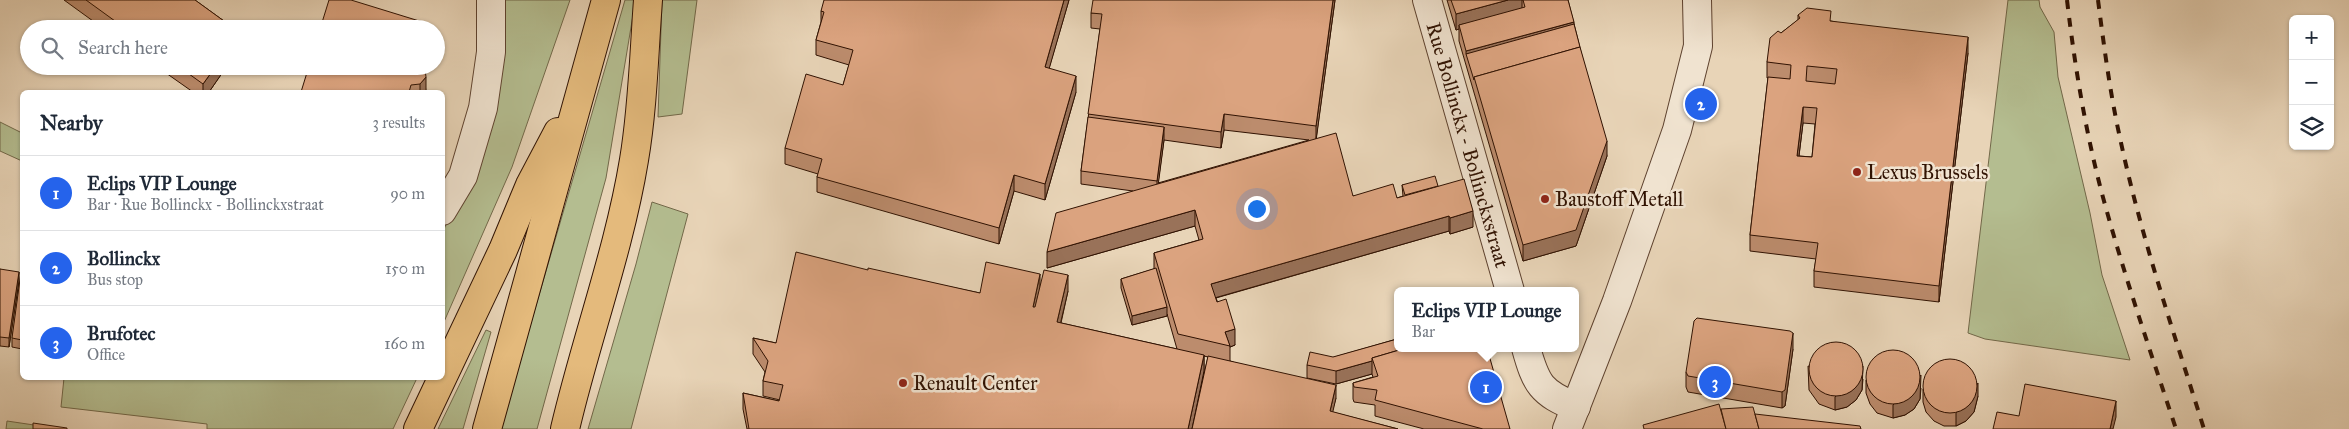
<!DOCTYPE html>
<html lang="en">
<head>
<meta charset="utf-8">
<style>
	:root { --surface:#fff; --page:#f2f2f3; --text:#1f2937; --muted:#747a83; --line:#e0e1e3; --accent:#2563eb }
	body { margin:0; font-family:"IM FELL Great Primer",serif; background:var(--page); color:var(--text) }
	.controls { position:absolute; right:15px; top:15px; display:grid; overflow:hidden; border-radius:8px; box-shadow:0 1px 4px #0004 }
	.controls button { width:45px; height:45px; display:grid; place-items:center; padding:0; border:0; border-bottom:1px solid var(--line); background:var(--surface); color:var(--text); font:25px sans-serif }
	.you { position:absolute; left:1256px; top:208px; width:18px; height:18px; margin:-12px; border:4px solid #fff; border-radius:50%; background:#1a73e8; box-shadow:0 0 0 8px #1a73e833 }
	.badge { display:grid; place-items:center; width:32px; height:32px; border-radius:50%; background:var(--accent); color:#fff; font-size:16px; font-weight:700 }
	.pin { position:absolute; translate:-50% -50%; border:2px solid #fff; box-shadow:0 1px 5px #0006 }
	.popup { position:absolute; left:1394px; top:287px; width:185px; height:65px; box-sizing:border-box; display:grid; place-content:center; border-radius:8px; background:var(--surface); filter:drop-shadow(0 1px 4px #0005); font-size:16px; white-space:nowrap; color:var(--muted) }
	.popup b { font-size:19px; color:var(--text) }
	.popup::after { content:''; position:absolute; left:50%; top:100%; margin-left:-10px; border:10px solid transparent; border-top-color:var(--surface) }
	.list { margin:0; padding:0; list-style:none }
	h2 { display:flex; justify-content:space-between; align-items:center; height:65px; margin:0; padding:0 20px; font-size:21px }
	h2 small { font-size:16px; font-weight:400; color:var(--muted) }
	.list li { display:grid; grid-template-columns:32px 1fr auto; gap:15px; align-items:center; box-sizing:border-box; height:75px; padding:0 20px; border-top:1px solid var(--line) }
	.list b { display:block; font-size:19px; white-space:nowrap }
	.list p { margin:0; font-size:16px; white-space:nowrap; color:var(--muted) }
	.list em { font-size:16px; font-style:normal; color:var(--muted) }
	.icon { flex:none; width:28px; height:28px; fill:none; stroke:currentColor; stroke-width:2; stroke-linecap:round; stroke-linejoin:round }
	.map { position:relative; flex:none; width:2349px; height:429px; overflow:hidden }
	.search { position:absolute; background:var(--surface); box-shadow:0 1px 4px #0004; left:20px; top:20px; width:425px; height:55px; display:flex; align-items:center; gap:12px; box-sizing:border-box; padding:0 18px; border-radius:28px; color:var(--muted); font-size:19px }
	.panel { position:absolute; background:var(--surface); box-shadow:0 1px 4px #0004; left:20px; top:90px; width:425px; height:290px; border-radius:8px }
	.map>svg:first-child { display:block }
	.green { fill:#b4bd90; stroke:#726849 }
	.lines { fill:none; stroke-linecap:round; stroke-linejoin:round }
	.minor-casing { stroke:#5e422f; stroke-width:30 }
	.highway-casing { stroke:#301202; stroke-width:30 }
	.minor { stroke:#f0e3d0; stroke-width:28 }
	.highway { stroke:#e4ba7c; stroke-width:28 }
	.rail { stroke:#301202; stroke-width:4; stroke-dasharray:9 9; stroke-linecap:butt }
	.wall { fill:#bc8c6d; stroke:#301202; fill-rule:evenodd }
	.shaded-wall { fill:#997259; stroke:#301202 }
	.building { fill:#dba37f; stroke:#301202; fill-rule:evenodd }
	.poi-dot { fill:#8f2418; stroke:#f0e3d0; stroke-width:2 }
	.labels { text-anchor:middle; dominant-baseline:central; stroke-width:5; stroke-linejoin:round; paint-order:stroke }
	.street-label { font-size:20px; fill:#301202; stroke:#f0e3d0 }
	.poi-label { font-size:20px; fill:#301202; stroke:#f0e3d0; text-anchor:start }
</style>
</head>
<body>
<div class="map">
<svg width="2349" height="429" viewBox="0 0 2349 429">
	<rect width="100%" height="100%" fill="#e8d4b7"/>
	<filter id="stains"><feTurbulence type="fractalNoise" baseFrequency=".004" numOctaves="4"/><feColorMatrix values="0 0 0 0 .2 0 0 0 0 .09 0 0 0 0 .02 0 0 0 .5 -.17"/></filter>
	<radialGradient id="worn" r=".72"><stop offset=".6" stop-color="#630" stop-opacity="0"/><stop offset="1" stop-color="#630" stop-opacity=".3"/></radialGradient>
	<g class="green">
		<path d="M501 0H570L512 167 443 324V231L469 177Z"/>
		<path d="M625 0H635L634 9 606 178 537 429H500Z"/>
		<path d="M662 0H697L682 114 658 117Z"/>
		<path d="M2008 0H2039L2040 7 2054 32 2058 77 2090 213 2102 275 2130 360 1985 339 1968 333Z"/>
		<path d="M0 122 22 133V161L0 151Z"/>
		<path d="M652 202 688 214 631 429H588L636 264Z"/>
		<path d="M486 330 491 332 463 429H438Z"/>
		<path d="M64 378H417L393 429H207V424L61 407Z"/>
		<path d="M7 421 61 429H6Z"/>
	</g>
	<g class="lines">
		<defs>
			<g id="minor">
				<path d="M1427 0 1510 291"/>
				<path d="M442 211 463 176 483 108 491 52V0"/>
				<path d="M1526 348C1536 384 1541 393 1576 407"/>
				<path d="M1567 429 1617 301 1677 130 1698 46 1697 0"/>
			</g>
			<g id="highway">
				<path d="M418 429 503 250 530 185 558 132"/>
				<path d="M487 429 606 0"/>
				<path d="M565 429C586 339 619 251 634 160 643 107 644 53 648 0"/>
			</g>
		</defs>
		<use href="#minor" class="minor-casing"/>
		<use href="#highway" class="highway-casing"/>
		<use href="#minor" class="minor"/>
		<use href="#highway" class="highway"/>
		<g class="rail">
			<path d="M2067 0C2075 68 2086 135 2104 201 2125 278 2151 353 2176 429"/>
			<path d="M2098 0C2104 46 2110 93 2120 138 2141 237 2174 333 2204 429"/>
		</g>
	</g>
	<g class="wall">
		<path d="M64 0H195L235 29H104Z"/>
		<path d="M1069 0 1049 68 1076 92 1045 200 1014 191 999 244 817 192V177L818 174 785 164V148L843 85 849 65 816 55V40L821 22V11Z"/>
		<path d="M1335 0 1316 139 1353 196 1397 198 1403 196 1402 185 1438 186 1473 227 1450 234 1449 231 1435 235 1216 298 1235 345 1230 347V361L1336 398 1332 412 1398 429H747L743 409V393L779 401 780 400 763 396V381L765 372 753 354V338L776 343 868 270 980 293 1040 284 1068 291 1061 323 1177 349 1167 314V316L1132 325 1121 288V279L1154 269V253L1199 240 1195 226 1047 268 1133 191 1081 184V171L1100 29 1091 28V13ZM1224 130 1309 140 1158 183 1164 140 1221 148ZM1204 356 1208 357 1192 426 1204 371Z"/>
		<path d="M1447 0H1568L1607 156 1576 246 1523 261 1459 41V29L1456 30Z"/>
		<path d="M1798 15 1831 21 1968 53 1939 302 1814 287V271L1816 259 1750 251V235L1768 78H1767V62L1781 33 1798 20ZM1803 123 1815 124 1812 157 1799 156Z"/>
		<path d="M156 66H227L209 92H193Z"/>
		<path d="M423 66 426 92H301Z"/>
		<path d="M0 269 19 281 9 347 0 346Z"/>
		<path d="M22 272V349L12 347V338Z"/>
		<path d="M1397 339 1510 429H1424L1375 416V405L1354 402 1353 399V383L1373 377 1372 374 1336 384 1307 378V365Z"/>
		<path d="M1793 349 1785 406 1782 408 1688 392 1686 387V372Z"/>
		<path d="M1808 366 1863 379 1862 390 1856 400 1847 407 1835 410 1819 404 1809 390Z"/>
		<path d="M1866 380 1921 388 1920 399 1914 409 1905 415 1893 418 1877 413 1870 404 1866 393Z"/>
		<path d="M1923 389 1978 396 1974 412 1966 421 1956 426H1944L1934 421 1926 412 1923 402Z"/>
	</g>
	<g class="shaded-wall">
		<path d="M1064 0H1069L1045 83V67Z"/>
		<path d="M1333 0H1335L1316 141V126Z"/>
		<path d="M1508 0H1522V12L1459 25V29L1456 30V14Z"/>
		<path d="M1574 22V37L1466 54V51Z"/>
		<path d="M1968 37V53L1939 302V286Z"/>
		<path d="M216 66H227L209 92H203V84Z"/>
		<path d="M1076 76V92L1045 200V184Z"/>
		<path d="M426 77V92H420V84Z"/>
		<path d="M1803 107V123L1797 171V156Z"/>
		<path d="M1224 114V130L1221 148V132Z"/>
		<path d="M1164 127V140L1157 194V181Z"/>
		<path d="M1607 141V156L1576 246 1523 261V245Z"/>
		<path d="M1014 175V191L999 244V228Z"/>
		<path d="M1195 210V226L1047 268V252Z"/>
		<path d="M1473 211V227L1450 234V218Z"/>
		<path d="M1449 216V231L1211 299V284Z"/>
		<path d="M19 272V281L9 347V338Z"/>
		<path d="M1040 274V290L1033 322V307Z"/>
		<path d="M1068 275V291L1057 338V322Z"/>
		<path d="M1167 307V316L1132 325V316Z"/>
		<path d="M1235 329V345L1230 347 1225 332Z"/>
		<path d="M1793 333V349L1785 406 1782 408V392Z"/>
		<path d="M1204 355V371L1192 429H1188Z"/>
		<path d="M1372 361V374L1336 384V371Z"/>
		<path d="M1863 366 1862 390 1856 400 1847 407 1835 410V397Z"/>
		<path d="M1921 375 1920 399 1914 409 1905 415 1893 418V405Z"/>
		<path d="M1978 383V396L1974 412 1966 421 1956 426V413Z"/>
		<path d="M1336 385V398L1330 424V411Z"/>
		<path d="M2116 401V417L2113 429H2110Z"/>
	</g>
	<g class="building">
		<path d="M86 0H195L235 29H126Z"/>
		<path d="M329 0H351L429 24 428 29H320Z"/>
		<path d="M824 0H1064L1045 67 1076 76 1045 184 1014 175 999 228 817 177 822 159 785 148 806 74 843 85 853 50 816 40 824 12 821 11Z"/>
		<path d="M1093 0H1333L1316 126 1224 114 1221 132 1088 114 1102 14 1091 13Z"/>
		<path d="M1451 0H1508L1456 14Z"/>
		<path d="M1523 0H1568L1574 22 1466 51 1459 25 1525 7Z"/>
		<path d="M1807 8 1831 11 1830 21 1968 37 1939 286 1814 271 1818 243 1750 235 1768 77 1790 79 1791 65 1767 62 1770 38 1778 31 1781 33 1800 18 1798 15ZM1807 66 1837 69 1835 84 1806 81ZM1803 107 1817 108 1812 157 1797 156Z"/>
		<path d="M1574 24 1580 47 1474 77V80L1466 54Z"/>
		<path d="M1580 47 1607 141 1576 230 1523 245 1474 77Z"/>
		<path d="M178 66H216L203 84Z"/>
		<path d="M309 66H423L425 69 426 77 420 84 411 85 409 92H301Z"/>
		<path d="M1088 117 1164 127 1157 181 1081 171Z"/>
		<path d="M1336 133 1353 196 1393 184 1397 198 1464 179 1473 211 1450 218 1449 216 1211 284 1217 302 1226 299 1235 329 1225 332 1230 346 1178 334 1154 253 1203 239 1195 210 1047 252 1056 213Z"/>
		<path d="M1435 176 1438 186 1405 195 1402 185Z"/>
		<path d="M796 252 868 270V268L980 293 986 262 1040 274 1033 307H1035L1044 270 1068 275 1057 322 1204 355 1188 429H749L743 393 779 401 783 385 763 381 768 361 753 338 776 343Z"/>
		<path d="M1156 268 1167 307 1132 316 1121 279Z"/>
		<path d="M0 269 19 272 9 338 0 337Z"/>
		<path d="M21 272H22V340L12 338Z"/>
		<path d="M1697 318 1790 331 1793 333 1785 390 1782 392 1688 376 1686 372 1694 321Z"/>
		<path d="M1397 339V348H1406L1372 358V361L1336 371 1307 365 1310 352 1333 357Z"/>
		<circle cx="1836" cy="369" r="27"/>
		<path d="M1406 348H1487L1510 429H1483L1375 400 1377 390 1354 387 1353 383 1378 376 1372 358Z"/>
		<circle cx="1893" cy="377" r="27"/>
		<path d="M1208 356 1336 385 1330 411 1398 429H1192Z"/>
		<circle cx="1950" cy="386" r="27"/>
		<path d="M2025 384 2116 401 2110 429H1993L1997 412 2019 416Z"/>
		<path d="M1719 404 1726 429H1644L1643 425Z"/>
		<path d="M1753 407 1759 429H1726L1721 409Z"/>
		<path d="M1755 414 1860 426 1861 429H1759Z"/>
		<path d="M33 423 67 428V429H33Z"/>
	</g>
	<g class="poi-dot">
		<circle cx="1857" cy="172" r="5"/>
		<circle cx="1545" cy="199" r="5"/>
		<circle cx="903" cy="383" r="5"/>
	</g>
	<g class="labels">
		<g class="street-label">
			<text transform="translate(1468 145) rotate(74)">Rue Bollinckx - Bollinckxstraat</text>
		</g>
		<g class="poi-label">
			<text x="1867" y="172">Lexus Brussels</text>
			<text x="1555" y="199">Baustoff Metall</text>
			<text x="913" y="383">Renault Center</text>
		</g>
	</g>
	<rect width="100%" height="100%" filter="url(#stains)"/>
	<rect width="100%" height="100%" fill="url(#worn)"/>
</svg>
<div class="controls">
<button>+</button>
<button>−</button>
<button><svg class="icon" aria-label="layers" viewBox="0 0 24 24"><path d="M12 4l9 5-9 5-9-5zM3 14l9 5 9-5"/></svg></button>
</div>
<div class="you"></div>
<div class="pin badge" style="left:1486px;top:387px">1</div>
<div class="popup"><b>Eclips VIP Lounge</b>Bar</div>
<div class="pin badge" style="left:1701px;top:104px">2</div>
<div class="pin badge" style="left:1715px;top:382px">3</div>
<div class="search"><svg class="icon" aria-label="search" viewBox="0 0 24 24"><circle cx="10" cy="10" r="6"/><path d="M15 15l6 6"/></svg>Search here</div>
<section class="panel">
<h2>Nearby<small>3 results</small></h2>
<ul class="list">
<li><span class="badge">1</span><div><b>Eclips VIP Lounge</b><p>Bar · Rue Bollinckx - Bollinckxstraat</p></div><em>90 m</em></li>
<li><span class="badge">2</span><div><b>Bollinckx</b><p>Bus stop</p></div><em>150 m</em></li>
<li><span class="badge">3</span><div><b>Brufotec</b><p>Office</p></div><em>160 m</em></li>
</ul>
</section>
</div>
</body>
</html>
